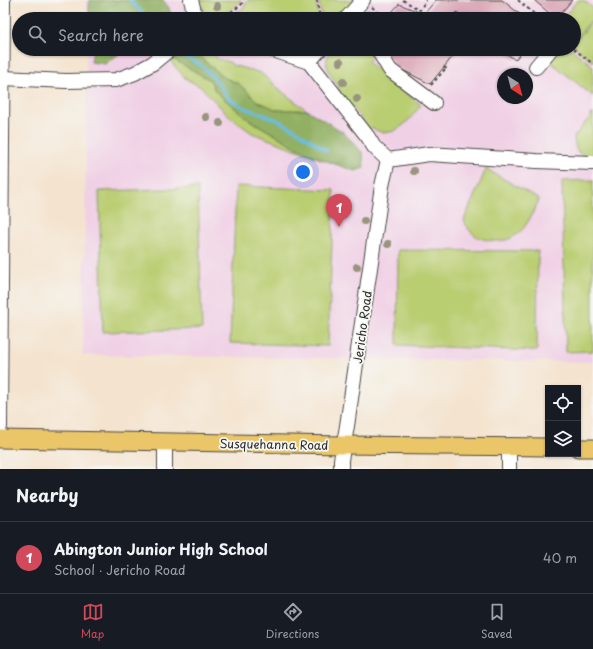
<!DOCTYPE html>
<html lang="en">
<head>
<meta charset="utf-8">
<style>
	:root { --surface:#171b24; --page:#242831; --text:#f1f3f6; --muted:#9ea1a6; --line:#363941; --accent:#d1495b }
	body { margin:0; font-family:"Playpen Sans",sans-serif; background:var(--page); color:var(--text) }
	.controls { position:absolute; right:12px; bottom:12px; display:grid; overflow:hidden; border-radius:0px; box-shadow:0 1px 3px #0004 }
	.controls button { width:36px; height:36px; display:grid; place-items:center; padding:0; border:0; border-bottom:1px solid var(--line); background:var(--surface); color:var(--text); font:20px sans-serif }
	.compass { position:absolute; left:497px; top:68px; width:36px; height:36px; border-radius:50%; background:var(--surface); box-shadow:0 1px 3px #0004; rotate:144deg }
	.you { position:absolute; left:303px; top:172px; width:14px; height:14px; margin:-10px; border:3px solid #fff; border-radius:50%; background:#1a73e8; box-shadow:0 0 0 6px #1a73e833 }
	.badge { display:grid; place-items:center; width:26px; height:26px; border-radius:50%; background:var(--accent); color:#fff; font-size:13px; font-weight:700 }
	.pin { position:absolute; translate:-50% -33px; filter:drop-shadow(0 1px 2px #0008) }
	.pin::after { content:''; position:absolute; top:21px; width:14px; height:12px; background:inherit; clip-path:polygon(0 0,100% 0,50% 100%) }
	.list { margin:0; padding:0; list-style:none }
	h2 { display:flex; justify-content:space-between; align-items:center; height:52px; margin:0; padding:0 16px; font-size:17px }
	h2 small { font-size:13px; font-weight:400; color:var(--muted) }
	.list li { display:grid; grid-template-columns:26px 1fr auto; gap:12px; align-items:center; box-sizing:border-box; height:72px; padding:0 16px; border-top:1px solid var(--line) }
	.list b { display:block; font-size:15px; white-space:nowrap }
	.list p { margin:0; font-size:13px; white-space:nowrap; color:var(--muted) }
	.list em { font-size:13px; font-style:normal; color:var(--muted) }
	.icon { flex:none; width:22px; height:22px; fill:none; stroke:currentColor; stroke-width:2; stroke-linecap:round; stroke-linejoin:round }
	.map { position:relative; flex:none; width:593px; height:469px; overflow:hidden }
	.search { position:absolute; background:var(--surface); box-shadow:0 1px 3px #0004; left:12px; right:12px; top:12px; height:44px; display:flex; align-items:center; gap:10px; box-sizing:border-box; padding:0 14px; border-radius:22px; color:var(--muted); font-size:15px }
	.sheet { height:124px; background:var(--surface) }
	nav { display:flex; justify-content:space-around; align-items:center; box-sizing:border-box; height:56px; border-top:1px solid var(--line); background:var(--surface); font-size:11px; color:var(--muted) }
	nav a { display:grid; justify-items:center; gap:2px }
	nav .on { color:var(--accent) }
	.map>svg:first-child { display:block }
	.built { fill:#f0d0e5; fill-rule:evenodd }
	.green { fill:#b9cd71; stroke:#727c4e }
	.forest { fill:#92b063; stroke:#5e6e47 }
	.lines { fill:none; stroke-linecap:round; stroke-linejoin:round }
	.stream { stroke:#69bde5; stroke-width:3 }
	.building { fill:#d9a2b3 }
	.minor-casing { stroke:#494743; stroke-width:16 }
	.major-casing { stroke:#494743; stroke-width:19 }
	.path { stroke:#494743; stroke-width:2; stroke-dasharray:3 3; stroke-linecap:butt }
	.minor { stroke:#fff; stroke-width:14 }
	.major { stroke:#ebc669; stroke-width:17 }
	.tree { fill:#99947e }
	.labels { text-anchor:middle; dominant-baseline:central; stroke-width:3.5; stroke-linejoin:round; paint-order:stroke }
	.street-label { font-size:12px; fill:#2b2b2b; stroke:#f6f6f2 }
</style>
</head>
<body>
<div class="map">
<svg width="593" height="469" viewBox="0 0 593 469">
	<rect width="100%" height="100%" fill="#f6f6f2"/>
	<filter id="ink" filterUnits="userSpaceOnUse"><feTurbulence type="fractalNoise" baseFrequency=".025" numOctaves="2"/><feDisplacementMap in="SourceGraphic" scale="8" xChannelSelector="R" yChannelSelector="G"/><feConvolveMatrix kernelMatrix="1 2 1 2 8 2 1 2 1" color-interpolation-filters="sRGB"/></filter>
	<filter id="wash" filterUnits="userSpaceOnUse"><feTurbulence type="fractalNoise" baseFrequency=".012" numOctaves="4" result="noise"/><feDisplacementMap in="SourceGraphic" scale="16" xChannelSelector="R" yChannelSelector="G"/><feGaussianBlur stdDeviation="0.9" result="paint"/><feColorMatrix in="noise" values="0 0 0 0 0 0 0 0 0 0 0 0 0 0 0 0 0 1.4 0 .05"/><feComposite in="paint" operator="in"/></filter>
	<g filter="url(#wash)">
		<rect width="100%" height="100%" fill="#f4e3ce"/>
		<path class="built" d="M86 0H593V362L83 355 87 97 86 49H574V19H86ZM503 74H527V98H503Z"/>
		<g class="green">
			<path d="M198 0H242C230 11 212 27 202 6H199Z"/>
			<path d="M248 0H316L319 19H225L243 8Z"/>
			<path d="M319 0H356L340 19H322Z"/>
			<path d="M578 0H583L593 8V18L574 41V19H562Z"/>
			<path d="M593 20V62L574 46V43Z"/>
			<path d="M191 49C203 49 212 46 217 59L230 62 232 65 261 73 285 94 307 110H277L257 101 239 84 223 77Z"/>
			<path d="M332 49H376L377 51 368 62 421 105C409 120 394 142 372 128L370 129 337 89 339 87C330 75 320 63 332 49Z"/>
			<path d="M555 49H572L593 66V96L547 59Z"/>
			<path d="M173 59 210 80 216 92 248 119 298 148 321 159 252 133 230 117 201 87 186 79 171 62Z"/>
			<path d="M593 113V159C578 155 575 152 574 137Z"/>
			<path d="M486 169 539 199C528 226 516 248 483 239 474 237 467 229 464 220Z"/>
			<path d="M593 180V351L566 352 562 181Z"/>
			<path d="M236 186 334 190 328 346 230 343Z"/>
			<path d="M198 188 202 329 103 332 99 191Z"/>
			<path d="M398 250 538 251 537 351 397 345Z"/>
		</g>
		<g class="forest">
			<path d="M89 0H163L169 8 172 19H101L89 12Z"/>
			<path d="M93 49H126L120 53 105 64 91 62Z"/>
			<path d="M185 49H191L223 77 239 84 257 101 277 110H307L343 132 363 153 364 168 355 171 321 159 298 148 248 119 216 92 210 80 173 59Z"/>
		</g>
		<g class="lines">
			<g class="stream">
				<path d="M130 0 148 19"/>
				<path d="M181 54 202 66 217 81 229 99 245 108 275 119 296 130 327 151"/>
			</g>
		</g>
		<g id="blocks">
			<g class="building">
				<path d="M436 0H502L526 19H465L457 12 450 19H386L399 4 424 14Z"/>
				<path d="M534 0H572L556 19Z"/>
				<path d="M382 49H457L458 50 430 84 397 67Z"/>
				<path d="M501 49H524L515 60Z"/>
			</g>
		</g>
	</g>
	<g filter="url(#ink)">
		<use href="#blocks" fill-opacity="0" stroke="#494743" stroke-width="1"/>
		<g class="lines">
			<defs>
				<g id="minor">
					<path d="M191 0 196 19"/>
					<path d="M346 19 363 0"/>
					<path d="M270 49 309 62 368 137 374 147 388 160"/>
					<path d="M378 50 390 70 434 103"/>
					<path d="M309 62 320 49"/>
					<path d="M536 67 551 49"/>
					<path d="M3 78 66 81 116 80 135 73 153 63 170 49"/>
					<path d="M0 427 3 0"/>
					<path d="M509 446V469"/>
					<path d="M165 469V442"/>
					<path d="M341 469V460L347 426 382 186 388 160 429 154 536 161 593 163"/>
				</g>
				<g id="major">
					<path d="M0 439 343 445 548 447"/>
					<path d="M578 448H593"/>
				</g>
			</defs>
			<use href="#minor" class="minor-casing"/>
			<use href="#major" class="major-casing"/>
			<g class="path">
				<path d="M317 0 320 19"/>
				<path d="M403 0 420 10 426 0"/>
				<path d="M518 0 540 19"/>
				<path d="M372 7 386 19"/>
				<path d="M221 19 241 5 244 0"/>
				<path d="M368 19V11"/>
				<path d="M574 49 593 64"/>
				<path d="M480 53 483 49"/>
				<path d="M444 67 449 70"/>
				<path d="M431 85 446 68"/>
			</g>
			<use href="#minor" class="minor"/>
			<use href="#major" class="major"/>
		</g>
		<g class="tree">
			<circle cx="217" cy="6" r="4"/>
			<circle cx="340" cy="62" r="4"/>
			<circle cx="343" cy="82" r="4"/>
			<circle cx="357" cy="99" r="4"/>
			<circle cx="206" cy="117" r="4"/>
			<circle cx="220" cy="123" r="4"/>
			<circle cx="414" cy="171" r="4"/>
			<circle cx="364" cy="221" r="4"/>
			<circle cx="388" cy="244" r="4"/>
			<circle cx="357" cy="267" r="4"/>
		</g>
	</g>
	<g class="labels">
		<g class="street-label">
			<text transform="translate(362 327) rotate(-82)">Jericho Road</text>
			<text transform="translate(274 444) rotate(1)">Susquehanna Road</text>
		</g>
	</g>
</svg>
<div class="controls">
<button><svg class="icon" aria-label="locate" viewBox="0 0 24 24"><circle cx="12" cy="12" r="6"/><path d="M12 2v4M12 18v4M2 12h4M18 12h4"/></svg></button>
<button><svg class="icon" aria-label="layers" viewBox="0 0 24 24"><path d="M12 4l9 5-9 5-9-5zM3 14l9 5 9-5"/></svg></button>
</div>
<svg class="compass" viewBox="-18 -18 36 36"><path d="M0-13l5 13h-10z" fill="#e53935"/><path d="M0 13l5-13h-10z" fill="#9ea1a6"/></svg>
<div class="you"></div>
<div class="pin badge" style="left:339px;top:227px">1</div>
<div class="search"><svg class="icon" aria-label="search" viewBox="0 0 24 24"><circle cx="10" cy="10" r="6"/><path d="M15 15l6 6"/></svg>Search here</div>
</div>
<section class="sheet">
<h2>Nearby<small></small></h2>
<ul class="list">
<li><span class="badge">1</span><div><b>Abington Junior High School</b><p>School · Jericho Road</p></div><em>40 m</em></li>
</ul>
</section>
<nav>
<a class="on"><svg class="icon" aria-label="map" viewBox="0 0 24 24"><path d="M3 6l6-2 6 2 6-2v14l-6 2-6-2-6 2zM9 4v14M15 6v14"/></svg>Map</a>
<a><svg class="icon" aria-label="directions" viewBox="0 0 24 24"><path d="M12 3l9 9-9 9-9-9zM9 14v-3h6M13 9l2 2-2 2"/></svg>Directions</a>
<a><svg class="icon" aria-label="saved" viewBox="0 0 24 24"><path d="M7 4h10v16l-5-4-5 4z"/></svg>Saved</a>
</nav>
</body>
</html>
